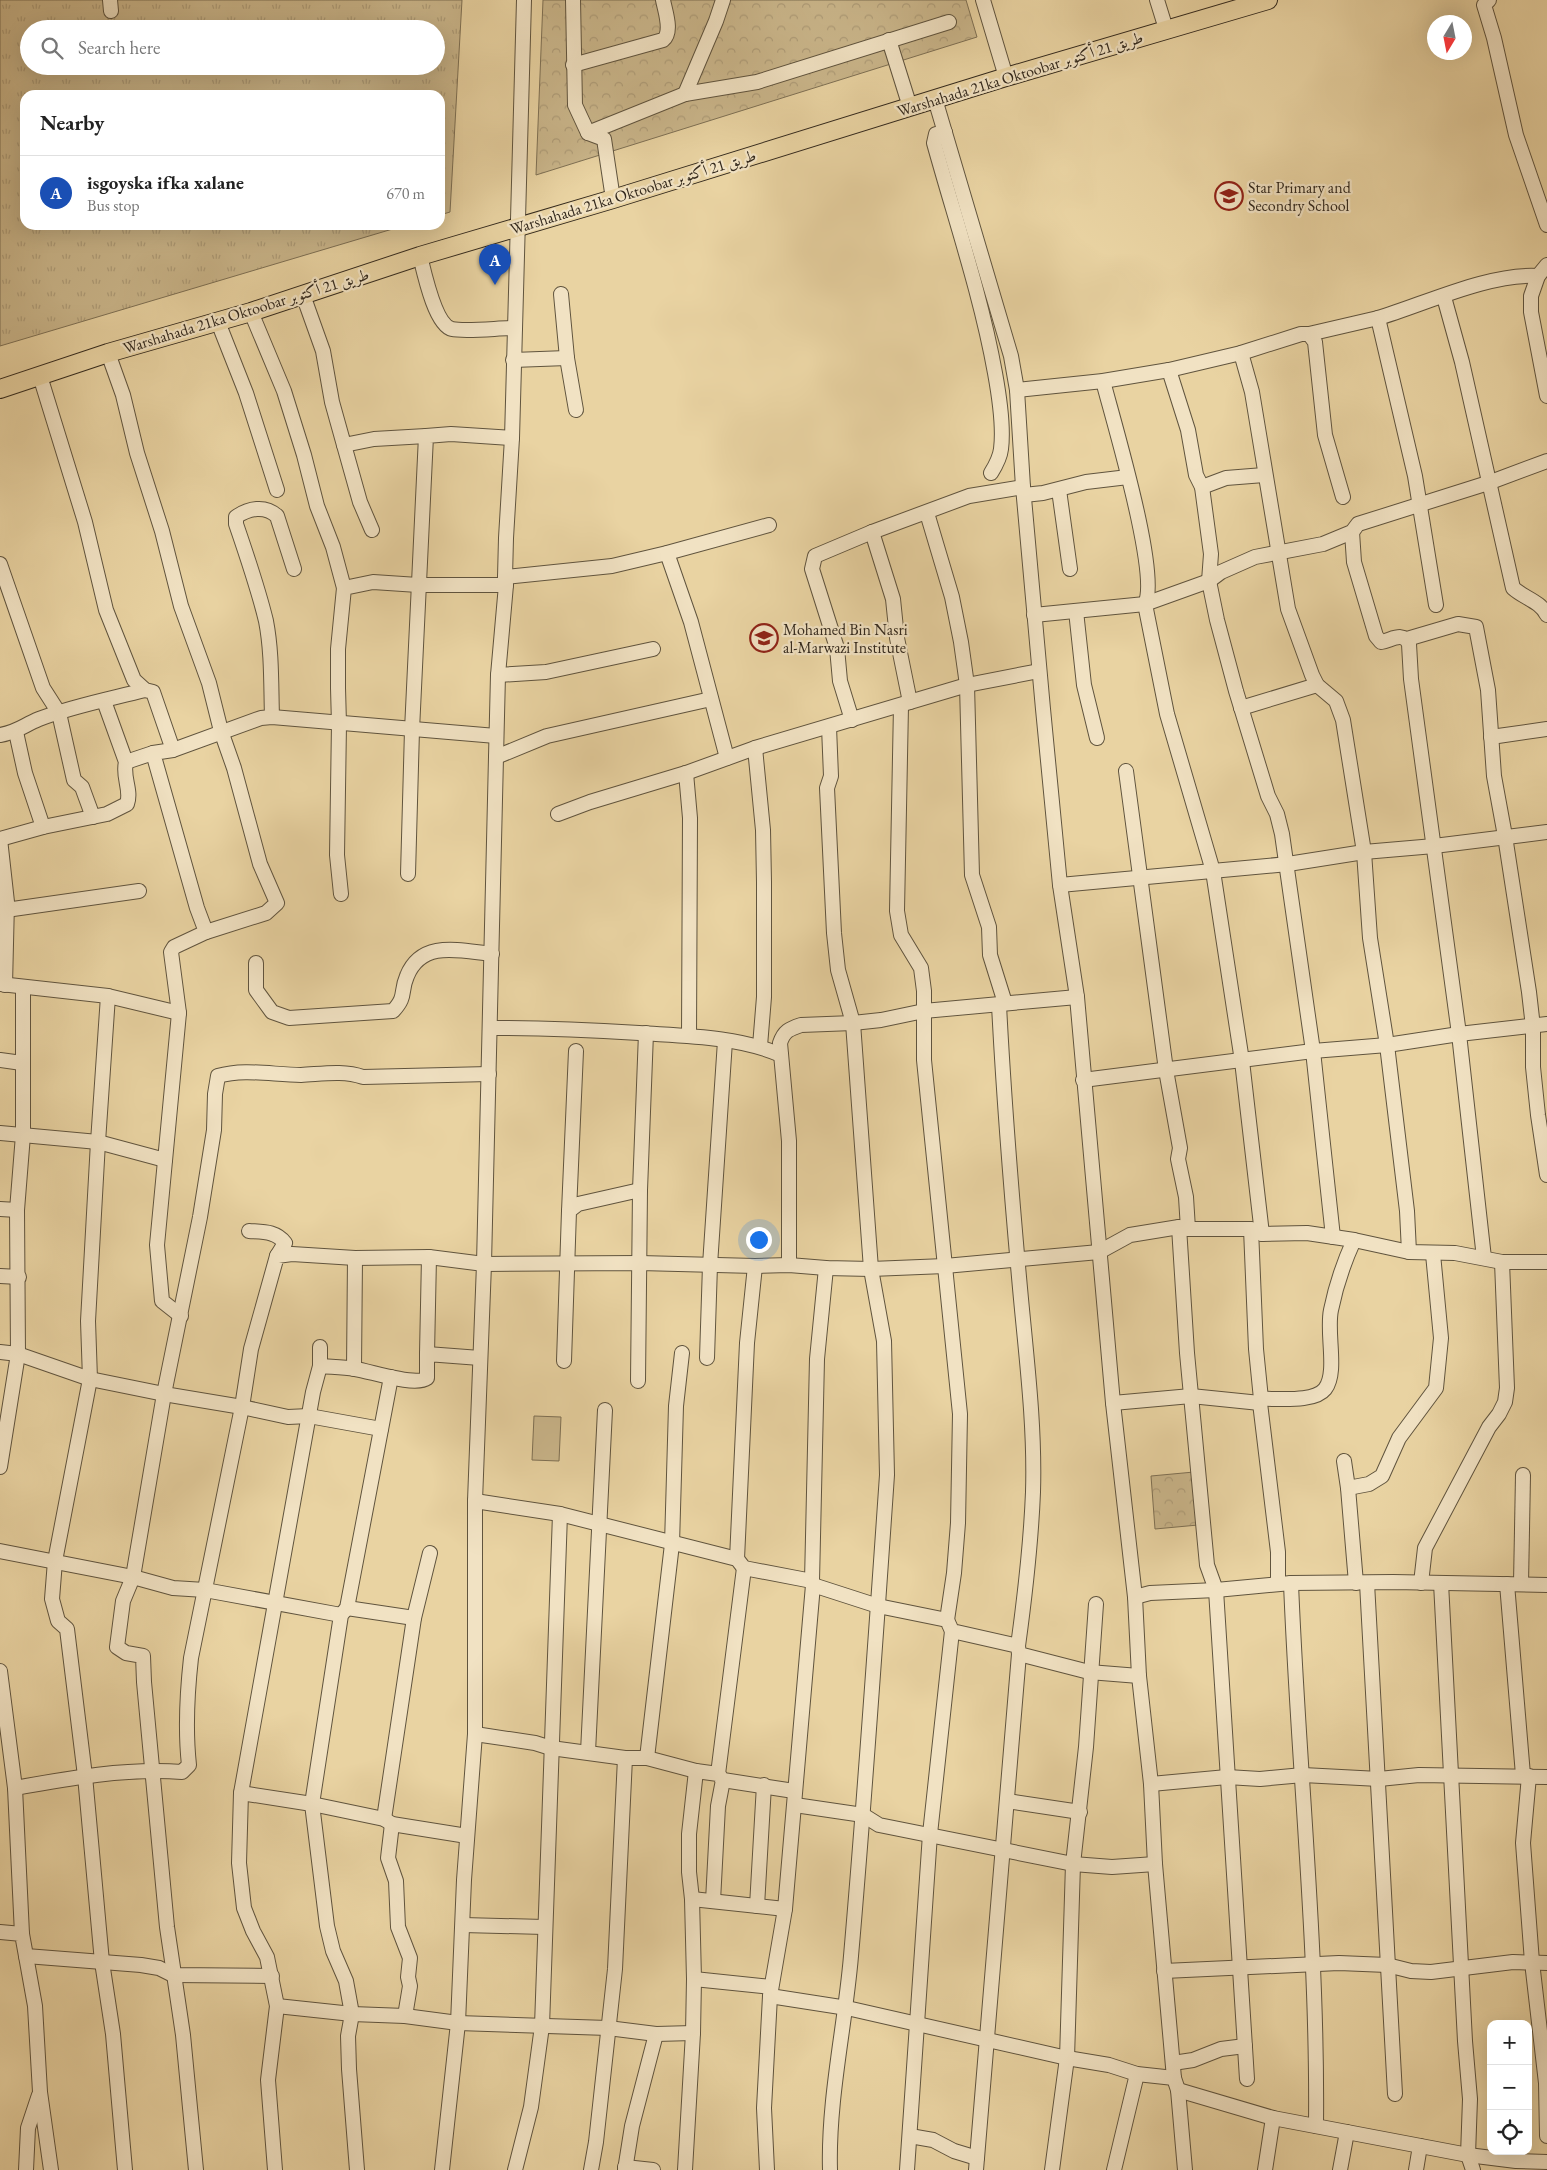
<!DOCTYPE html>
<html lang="en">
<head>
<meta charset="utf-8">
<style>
	:root { --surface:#fff; --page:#f6f6f6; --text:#222; --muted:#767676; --line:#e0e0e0; --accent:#d93025 }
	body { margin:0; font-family:"EB Garamond",Amiri,serif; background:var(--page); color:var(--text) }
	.controls { position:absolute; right:15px; bottom:15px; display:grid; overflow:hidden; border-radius:10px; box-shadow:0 5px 20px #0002 }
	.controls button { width:45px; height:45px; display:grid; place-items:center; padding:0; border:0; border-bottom:1px solid var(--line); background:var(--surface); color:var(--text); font:25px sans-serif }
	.compass { position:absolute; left:1427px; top:15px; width:45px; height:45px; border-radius:50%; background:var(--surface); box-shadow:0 5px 20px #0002; rotate:190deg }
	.you { position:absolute; left:758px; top:1239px; width:18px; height:18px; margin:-12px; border:4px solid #fff; border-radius:50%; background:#1a73e8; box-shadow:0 0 0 8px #1a73e833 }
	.badge { display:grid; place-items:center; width:32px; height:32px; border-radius:50%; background:var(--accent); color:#fff; font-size:16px; font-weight:700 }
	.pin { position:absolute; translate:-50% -41px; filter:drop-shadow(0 1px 2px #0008) }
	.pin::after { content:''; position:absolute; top:26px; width:18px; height:15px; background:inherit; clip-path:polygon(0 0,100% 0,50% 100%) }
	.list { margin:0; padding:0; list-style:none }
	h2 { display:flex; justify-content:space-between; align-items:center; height:65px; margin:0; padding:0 20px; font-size:21px }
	h2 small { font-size:16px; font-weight:400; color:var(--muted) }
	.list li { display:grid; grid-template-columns:32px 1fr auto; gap:15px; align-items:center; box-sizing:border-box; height:75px; padding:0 20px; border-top:1px solid var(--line) }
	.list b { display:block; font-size:19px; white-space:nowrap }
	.list p { margin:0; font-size:16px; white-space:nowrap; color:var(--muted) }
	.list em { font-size:16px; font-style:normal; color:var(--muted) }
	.icon { flex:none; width:28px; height:28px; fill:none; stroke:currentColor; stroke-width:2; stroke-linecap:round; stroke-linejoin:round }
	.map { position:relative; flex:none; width:1547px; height:2170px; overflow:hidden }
	.search { position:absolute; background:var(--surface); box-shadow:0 5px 20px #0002; left:20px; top:20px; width:425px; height:55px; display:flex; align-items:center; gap:12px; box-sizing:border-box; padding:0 18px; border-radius:28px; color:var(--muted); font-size:19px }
	.panel { position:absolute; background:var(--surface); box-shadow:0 5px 20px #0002; left:20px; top:90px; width:425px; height:140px; border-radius:15px }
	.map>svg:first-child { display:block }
	.grass { fill:url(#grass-tufts); stroke:#7e7054; fill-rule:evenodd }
	.forest { fill:url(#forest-crowns); stroke:#7e7054 }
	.pitch { fill:#cab68b; stroke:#7e7054 }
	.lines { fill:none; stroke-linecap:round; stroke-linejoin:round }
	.minor-casing { stroke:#60543e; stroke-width:16 }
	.major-casing { stroke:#33291d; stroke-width:20 }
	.minor { stroke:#f1e2c3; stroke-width:14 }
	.major { stroke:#e9d3a2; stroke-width:18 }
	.labels { text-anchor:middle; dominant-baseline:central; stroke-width:4.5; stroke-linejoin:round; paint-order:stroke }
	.street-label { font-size:16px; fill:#33291d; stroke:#f1e2c3 }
	.poi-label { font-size:16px; fill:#33291d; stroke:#f1e2c3; text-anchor:start }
</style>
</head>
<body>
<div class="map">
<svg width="1547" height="2170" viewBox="0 0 1547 2170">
	<defs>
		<pattern id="grass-tufts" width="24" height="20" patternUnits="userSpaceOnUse" patternTransform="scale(1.25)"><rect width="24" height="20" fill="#cab68b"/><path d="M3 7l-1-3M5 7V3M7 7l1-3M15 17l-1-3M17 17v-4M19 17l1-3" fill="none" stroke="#ae9c78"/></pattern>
		<pattern id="forest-crowns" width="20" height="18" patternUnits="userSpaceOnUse" patternTransform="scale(1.25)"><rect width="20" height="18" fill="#cab68b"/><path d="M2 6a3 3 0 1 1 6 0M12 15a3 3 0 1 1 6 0" fill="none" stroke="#ae9c78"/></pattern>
	</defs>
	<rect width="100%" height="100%" fill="#e9d3a2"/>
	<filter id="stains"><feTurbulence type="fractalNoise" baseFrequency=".004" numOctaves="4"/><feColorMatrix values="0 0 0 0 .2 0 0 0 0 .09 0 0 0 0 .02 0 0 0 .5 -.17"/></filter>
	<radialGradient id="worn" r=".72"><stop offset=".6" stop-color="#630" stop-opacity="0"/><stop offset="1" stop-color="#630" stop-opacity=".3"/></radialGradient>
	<path class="grass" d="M0 0H462L450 212 440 215V95H25V225H406L0 346ZM29 29H436V66H29Z"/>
	<g class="forest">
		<path d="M543 0H966L977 37 536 175Z"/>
		<path d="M1194 1472 1198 1525 1155 1529 1151 1476Z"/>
	</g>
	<path class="pitch" d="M534 1416 561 1417 559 1461 532 1460Z"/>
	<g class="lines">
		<defs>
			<g id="minor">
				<path d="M110 0 111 11"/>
				<path d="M573 0 575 105 588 133 604 139 613 199"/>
				<path d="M983 0 1006 77"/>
				<path d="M1157 0 1166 29"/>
				<path d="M1489 0 1484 5 1494 38 1516 135 1547 225"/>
				<path d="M889 40 910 107"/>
				<path d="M573 65 663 40C673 32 665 11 663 0"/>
				<path d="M685 94 716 21 723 0"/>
				<path d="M935 99 1011 356 1017 390 1023 487 1043 709 1060 885 1077 997 1113 1403 1135 1597 1139 1676 1151 1784 1155 1864 1174 2078 1178 2090 1185 2170"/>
				<path d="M945 132 936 134 934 143C955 219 981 295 995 373 999 395 1004 426 1001 449 1000 458 996 465 991 473"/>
				<path d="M588 133 685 94 757 82 949 22"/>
				<path d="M420 256C424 272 435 325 452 329 465 332 499 328 515 328"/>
				<path d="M1547 265 1538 276 1531 296V312L1547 396"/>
				<path d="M561 294 567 358 576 410"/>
				<path d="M303 295 323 351 332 402 344 445 374 439 426 436"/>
				<path d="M1444 297 1462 362 1513 588C1524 598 1540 601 1547 615"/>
				<path d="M251 312 284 391 304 455 317 506 333 547 344 588"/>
				<path d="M218 322 246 393 277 490"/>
				<path d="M1309 334 1378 318"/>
				<path d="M108 353 123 395 137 453 162 531 181 606 209 683 221 731 234 768 260 864 277 903 266 913 206 932 174 947 171 952 179 1013 157 1245 162 1301 181 1316"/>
				<path d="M1241 353 1252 392 1288 609 1312 675 1317 685 1336 701 1343 720 1364 852 1370 938 1387 1045 1407 1211 1409 1252"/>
				<path d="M513 360 567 358"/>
				<path d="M1169 370 1188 430 1196 475 1202 487 1211 554 1209 581 1217 620 1236 691 1268 796 1277 814 1282 834 1313 1051 1333 1237"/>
				<path d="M40 376 85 522 106 610 134 680 145 690 153 692 173 750"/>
				<path d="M1103 381C1113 420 1160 575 1145 604L1167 714 1213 871 1242 1061 1262 1234"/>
				<path d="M1017 390 1103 381 1169 370 1241 353 1301 334H1309L1315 342 1325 435 1343 497"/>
				<path d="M344 445 360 502 372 530"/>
				<path d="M1202 487 1226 478 1264 475"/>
				<path d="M1059 490 1070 569"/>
				<path d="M1024 495 1043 493 1086 482 1128 477"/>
				<path d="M927 513 952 597 961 642 967 685 972 875 989 927 990 955 1005 1003"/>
				<path d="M872 532 893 599 897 638 910 702"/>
				<path d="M1352 532 1354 562 1376 636 1381 642C1392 640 1403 631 1409 644L1411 679 1459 1034 1484 1258"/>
				<path d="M667 553 691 622 727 758"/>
				<path d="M0 564 43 688 59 713 74 780 82 787 93 817"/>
				<path d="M505 577 612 566 667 553 769 525"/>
				<path d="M1436 605 1415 476 1378 318C1425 304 1489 273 1538 276"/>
				<path d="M1076 611 1084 685 1097 738"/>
				<path d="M1034 615 1145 604 1209 581 1221 572 1255 557 1323 544 1352 532 1358 524 1488 483 1547 461"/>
				<path d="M1407 639 1458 624 1476 627 1488 690 1494 776 1505 836 1529 992 1533 1027V1067L1538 1115 1547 1175"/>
				<path d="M498 675 546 672 653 649"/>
				<path d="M901 706 897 911 901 935 921 968 924 991V1060L960 1414 958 1523 954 1573 947 1620"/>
				<path d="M1241 708 1317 685"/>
				<path d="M272 717C271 685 272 652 266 621 258 588 247 556 236 524V517C249 508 265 505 277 516L294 569"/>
				<path d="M852 720 840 681 837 648 812 569 815 556 872 532 969 496 1023 487"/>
				<path d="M829 727 831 776 827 788 834 933 838 970 853 1023 871 1269 884 1341 887 1475C876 1635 865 1796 851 1956 845 2027 828 2099 830 2170"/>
				<path d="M16 732 25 773 43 827"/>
				<path d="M0 735C18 732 24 725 39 719 73 706 110 699 145 690"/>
				<path d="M1491 737 1547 729"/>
				<path d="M755 748 763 830 764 882V997L760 1046"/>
				<path d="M496 757 547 736 711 699"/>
				<path d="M126 762 153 753"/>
				<path d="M1126 771 1166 1070 1180 1148 1178 1159 1186 1197 1188 1229"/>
				<path d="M686 773 690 818 689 1036"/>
				<path d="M558 814 590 802 686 773 755 748 967 685 1039 671"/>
				<path d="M0 839 43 827 107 814 127 804C132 790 122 777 126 762L104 701"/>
				<path d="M0 839 7 902 5 985"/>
				<path d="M408 874 412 730 426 436 451 434 512 438"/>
				<path d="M1060 885 1288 864 1364 852 1434 846 1547 832"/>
				<path d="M341 894 337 855 339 724 338 688V649L344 588 373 582 418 585H506"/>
				<path d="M6 910 139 891"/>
				<path d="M206 932 197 908 153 753 173 750 261 718 272 717 496 736"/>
				<path d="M256 963V990L272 1012 289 1018 393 1011C407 996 400 992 407 976 422 939 461 951 492 954"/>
				<path d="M0 984 108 996 179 1013"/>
				<path d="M108 996 98 1142 88 1321 90 1379 55 1561 52 1599 58 1621 67 1629 85 1776 102 1962 113 2034 125 2170"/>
				<path d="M999 1005C1004 1103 1012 1201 1021 1299 1027 1363 1035 1428 1033 1492 1031 1543 1025 1595 1018 1646"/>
				<path d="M490 1028C540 1028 589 1030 639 1033 685 1036 737 1036 781 1055"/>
				<path d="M0 1060 22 1063"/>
				<path d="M1083 1080 1313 1051 1387 1045 1459 1034 1547 1024"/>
				<path d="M0 1133 98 1142 165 1160"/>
				<path d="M0 1209 17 1210"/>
				<path d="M569 1211 576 1051"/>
				<path d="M1179 1227 1187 1353 1207 1565 1216 1590 1247 2079"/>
				<path d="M1251 1229 1256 1349 1261 1399 1260 1403 1278 1552V1584"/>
				<path d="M249 1231C263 1232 276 1231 285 1243L277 1256"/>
				<path d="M789 1265V1141L780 1043C784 1031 789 1029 801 1025L853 1023 881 1020 924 1011 1077 997"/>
				<path d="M0 1276 19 1277"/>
				<path d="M0 1352 18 1354 90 1379 164 1394 242 1407 288 1417 309 1416 381 1429"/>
				<path d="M427 1354 429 1257"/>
				<path d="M707 1358 710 1265 725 1041"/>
				<path d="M564 1361 569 1211 578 1204 640 1190"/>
				<path d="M320 1366C331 1367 343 1367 355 1369 370 1371 415 1387 427 1378V1354L480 1358"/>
				<path d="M354 1369 355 1258"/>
				<path d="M638 1381 640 1190 646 1033"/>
				<path d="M1261 1399C1277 1398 1314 1403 1325 1389 1338 1372 1326 1333 1331 1310 1336 1285 1344 1262 1354 1240"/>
				<path d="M1113 1403 1191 1396 1260 1403"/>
				<path d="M1344 1461 1348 1488 1356 1583"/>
				<path d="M0 1467 18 1354 17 1210 23 1135V988"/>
				<path d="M1348 1488 1369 1484 1382 1476 1399 1438 1436 1388 1441 1338 1433 1254"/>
				<path d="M475 1501 560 1514 737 1559 744 1568 812 1581 813 1585 878 1606 947 1620 952 1631 1018 1646 1019 1654 1089 1672 1139 1676"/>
				<path d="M0 1551 133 1577 173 1588 205 1590 341 1615"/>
				<path d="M737 1559 747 1343 755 1266"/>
				<path d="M812 1581 817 1359 826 1268"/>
				<path d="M1291 1583C1298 1764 1318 1945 1316 2126"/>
				<path d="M1367 1583 1395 2094"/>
				<path d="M1421 1583 1425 1548 1489 1427 1499 1414 1505 1402 1507 1388 1502 1262"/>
				<path d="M1441 1583 1465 2041 1470 2099 1468 2155 1473 2170"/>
				<path d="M1507 1584 1523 1775"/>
				<path d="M1521 1584 1523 1475"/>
				<path d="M1135 1597 1150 1593 1216 1590 1291 1583 1393 1582 1547 1585"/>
				<path d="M347 1608 414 1618"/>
				<path d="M0 1671 15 1788 22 1934"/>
				<path d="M475 1734 535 1743 551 1748 625 1758H647L696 1771 718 1774 723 1780 794 1791"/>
				<path d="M588 1752 605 1410"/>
				<path d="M647 1758 672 1544 676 1406 682 1353"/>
				<path d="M718 1774 744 1568"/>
				<path d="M1529 1776 1523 1843 1532 1962 1546 2083 1547 2136"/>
				<path d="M1151 1784 1227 1777 1260 1779 1303 1775 1379 1779 1419 1775 1547 1777"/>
				<path d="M15 1788C70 1778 126 1768 182 1772L189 1765C185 1729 187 1694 191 1658L242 1407 251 1349 277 1256 292 1254 355 1258 429 1257 484 1264 640 1263 755 1266 789 1265 826 1268 871 1269 945 1266 1099 1252 1130 1235 1179 1227 1188 1229H1251L1262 1234 1307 1233 1354 1240 1409 1252 1455 1253 1502 1262H1547"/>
				<path d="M241 1793 312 1804 384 1819 392 1824 467 1836"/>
				<path d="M1007 1801 1080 1812"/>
				<path d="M795 1805 863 1815 879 1825 1073 1864 1112 1867 1155 1864"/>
				<path d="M384 1819 414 1618 430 1553"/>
				<path d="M392 1824 388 1858 396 1881 398 1927 410 1958 408 1977 410 1986 405 2016"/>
				<path d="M692 1899 785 1909"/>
				<path d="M713 1901 718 1806 723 1780"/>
				<path d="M757 1906 764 1785"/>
				<path d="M463 1925 544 1927"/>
				<path d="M0 1932 22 1934 26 1956 141 1965 159 1968 173 1975 272 1976"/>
				<path d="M26 1956 35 2006 40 2092 51 2170"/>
				<path d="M1164 1971 1339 1963 1387 1965 1411 1971 1431 1972 1513 1962 1547 1963"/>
				<path d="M694 1979 771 1987"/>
				<path d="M770 1996 847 2008 1067 2058 1109 2065 1137 2074 1174 2078"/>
				<path d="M277 2006 352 2014 405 2016 458 2023 608 2028 656 2034 693 2033"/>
				<path d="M1173 2063 1193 2060 1221 2049 1245 2046"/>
				<path d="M1178 2090 1273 2118 1468 2155 1516 2161 1547 2162"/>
				<path d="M910 2136 933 2140 954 2151 977 2158"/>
				<path d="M625 2167 653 2170"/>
				<path d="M26 2170 28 2128 39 2095"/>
				<path d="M196 2170 183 2035 167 1927 144 1682 143 1656 126 1653 117 1647 123 1601 133 1577 164 1394 200 1217 214 1130 215 1094 218 1076C244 1068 274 1075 301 1075 322 1074 343 1070 363 1077L489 1074"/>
				<path d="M275 2170 268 2080 277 2006 267 1957 253 1931 244 1908 239 1863 241 1793 313 1392 320 1366V1347"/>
				<path d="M357 2170 349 2069 348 2036 352 2014 346 1981 333 1951 327 1926 312 1804 341 1615 347 1608 391 1377"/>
				<path d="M442 2170 458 2023 464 1880 475 1734V1501L484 1264 496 757 498 675 506 585 505 577 506 538 512 438 524 0"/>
				<path d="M515 2170 531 2107 542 2026 560 1514"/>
				<path d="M591 2170 596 2142 615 1969 625 1758"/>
				<path d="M625 2170 632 2126 656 2034"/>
				<path d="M685 2170 693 2033 694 1979 692 1899 689 1872V1834L696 1771"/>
				<path d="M767 2170 764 2108 770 1996 785 1909 813 1585"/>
				<path d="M907 2170 930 1834 952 1631"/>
				<path d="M976 2170 1019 1654"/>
				<path d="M1052 2170 1067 2058 1073 1864 1086 1747 1096 1604"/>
				<path d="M1114 2170 1137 2074"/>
				<path d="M1265 2170 1273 2118"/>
				<path d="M1340 2170 1347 2132"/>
				<path d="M1416 2170 1420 2146"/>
			</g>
			<path id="major" d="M0 389 108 353 251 312 420 256 613 199 1006 77 1268 0"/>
		</defs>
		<use href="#minor" class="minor-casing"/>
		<use href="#major" class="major-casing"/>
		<use href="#minor" class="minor"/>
		<use href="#major" class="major"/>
	</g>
	<defs>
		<symbol id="school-ring" viewBox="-11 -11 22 22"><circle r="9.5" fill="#f1e2c3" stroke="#8f2418" stroke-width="1.5"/><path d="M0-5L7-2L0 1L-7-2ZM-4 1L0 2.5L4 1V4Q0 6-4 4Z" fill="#8f2418"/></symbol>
	</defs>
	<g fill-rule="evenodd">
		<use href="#school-ring" x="1213" y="180" width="32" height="32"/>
		<use href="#school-ring" x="748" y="622" width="32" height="32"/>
	</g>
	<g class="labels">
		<g class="street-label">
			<text transform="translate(1020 74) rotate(-17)">Warshahada 21ka Oktoobar طريق 21 أكتوبر</text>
			<text transform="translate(633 192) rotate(-17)">Warshahada 21ka Oktoobar طريق 21 أكتوبر</text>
			<text transform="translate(246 311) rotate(-17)">Warshahada 21ka Oktoobar طريق 21 أكتوبر</text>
		</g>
		<g class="poi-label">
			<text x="1248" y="187">Star Primary and<tspan x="1248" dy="18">Secondry School</tspan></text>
			<text x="783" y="629">Mohamed Bin Nasri<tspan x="783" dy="18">al-Marwazi Institute</tspan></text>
		</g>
	</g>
	<rect width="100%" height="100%" filter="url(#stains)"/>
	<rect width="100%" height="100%" fill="url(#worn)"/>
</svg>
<div class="controls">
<button>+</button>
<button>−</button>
<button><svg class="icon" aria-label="locate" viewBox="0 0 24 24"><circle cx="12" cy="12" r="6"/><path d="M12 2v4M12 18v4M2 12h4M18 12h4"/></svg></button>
</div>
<svg class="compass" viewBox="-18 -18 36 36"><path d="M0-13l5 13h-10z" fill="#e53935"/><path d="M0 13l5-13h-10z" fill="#767676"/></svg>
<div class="you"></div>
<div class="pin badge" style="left:495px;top:285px;background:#1a4fb4">A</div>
<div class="search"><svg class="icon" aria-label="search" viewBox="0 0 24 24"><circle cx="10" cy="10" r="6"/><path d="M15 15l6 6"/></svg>Search here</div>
<section class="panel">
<h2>Nearby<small></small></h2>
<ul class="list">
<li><span class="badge" style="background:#1a4fb4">A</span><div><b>isgoyska ifka xalane</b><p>Bus stop</p></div><em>670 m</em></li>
</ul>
</section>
</div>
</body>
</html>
